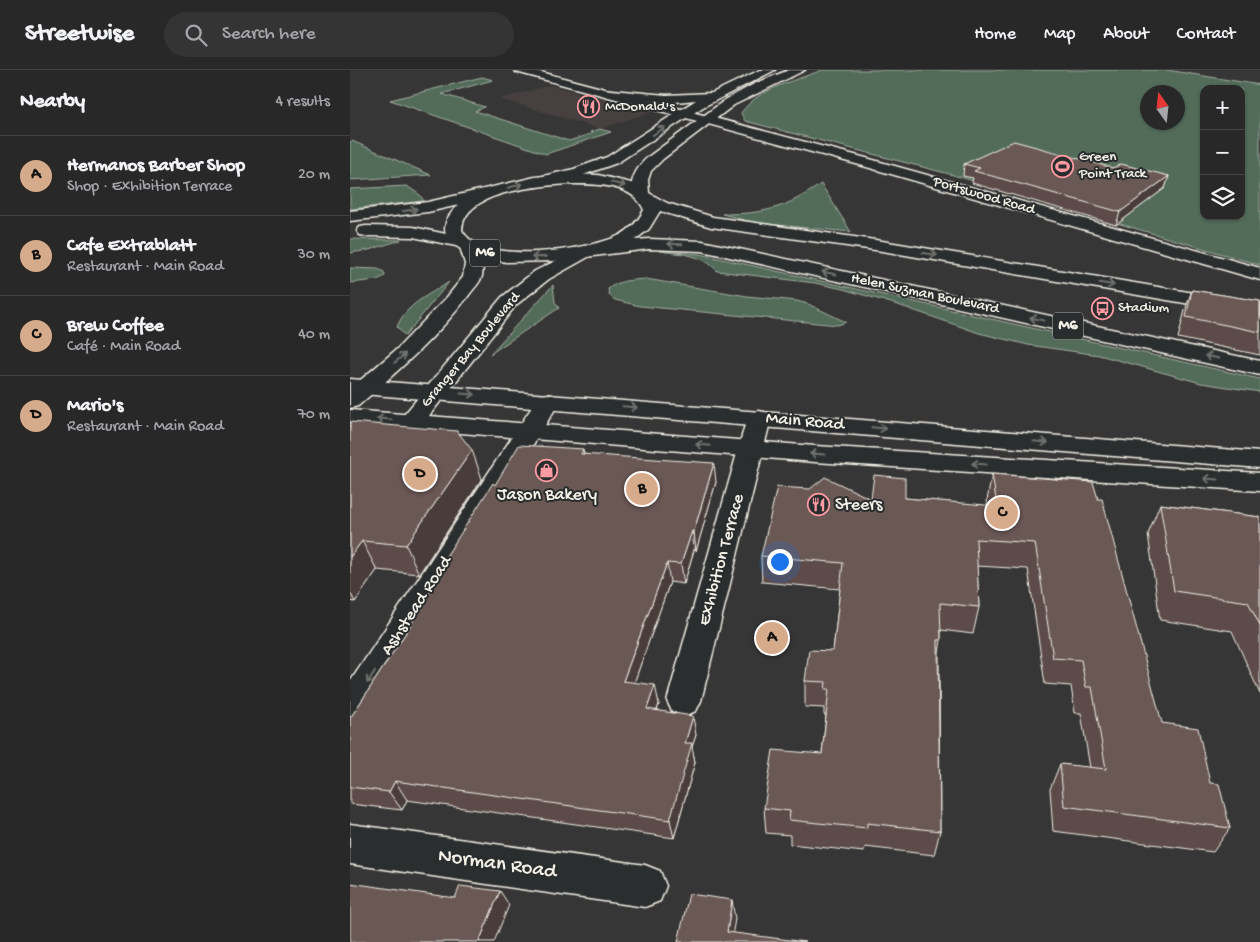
<!DOCTYPE html>
<html lang="en">
<head>
<meta charset="utf-8">
<style>
	:root { --surface:#292828; --page:#353434; --text:#f1f3f6; --muted:#a5a6a8; --line:#454445; --accent:#d6ab8b }
	body { margin:0; font-family:"Gochi Hand",sans-serif; background:var(--page); color:var(--text) }
	.controls { position:absolute; right:15px; top:15px; display:grid; overflow:hidden; border-radius:10px; box-shadow:0 1px 4px #0004 }
	.controls button { width:45px; height:45px; display:grid; place-items:center; padding:0; border:0; border-bottom:1px solid var(--line); background:var(--surface); color:var(--text); font:25px sans-serif }
	.compass { position:absolute; left:790px; top:15px; width:45px; height:45px; border-radius:50%; background:var(--surface); box-shadow:0 1px 4px #0004; rotate:345deg }
	.you { position:absolute; left:429px; top:491px; width:18px; height:18px; margin:-12px; border:4px solid #fff; border-radius:50%; background:#1a73e8; box-shadow:0 0 0 8px #1a73e833 }
	.badge { display:grid; place-items:center; width:32px; height:32px; border-radius:50%; background:var(--accent); color:#111; font-size:16px; font-weight:700 }
	.pin { position:absolute; translate:-50% -50%; border:2px solid #fff; box-shadow:0 1px 5px #0006 }
	.list { margin:0; padding:0; list-style:none }
	h2 { display:flex; justify-content:space-between; align-items:center; height:65px; margin:0; padding:0 20px; font-size:21px }
	h2 small { font-size:16px; font-weight:400; color:var(--muted) }
	.list li { display:grid; grid-template-columns:32px 1fr auto; gap:15px; align-items:center; box-sizing:border-box; height:80px; padding:0 20px; border-top:1px solid var(--line) }
	.list b { display:block; font-size:19px; white-space:nowrap }
	.list p { margin:0; font-size:16px; white-space:nowrap; color:var(--muted) }
	.list em { font-size:16px; font-style:normal; color:var(--muted) }
	.icon { flex:none; width:28px; height:28px; fill:none; stroke:currentColor; stroke-width:2; stroke-linecap:round; stroke-linejoin:round }
	.map { position:relative; flex:none; width:910px; height:872px; overflow:hidden }
	header { display:flex; align-items:center; gap:30px; box-sizing:border-box; height:70px; padding:0 25px; background:var(--surface); border-bottom:1px solid var(--line) }
	header strong { font-size:24px }
	nav { display:flex; gap:28px; margin-inline-start:auto; font-size:18px }
	.search { width:350px; height:45px; background:var(--page); display:flex; align-items:center; gap:12px; box-sizing:border-box; padding:0 18px; border-radius:28px; color:var(--muted); font-size:19px }
	main { display:flex }
	aside { flex:1; background:var(--surface) }
	.map>svg:first-child { display:block }
	.built { fill:#46403f }
	.green { fill:#526c5a; stroke:#a3aea1; fill-rule:evenodd }
	.lines { fill:none; stroke-linecap:round; stroke-linejoin:round }
	.minor-casing { stroke:#f4f1e8; stroke-width:3 }
	.tertiary-casing { stroke:#f4f1e8; stroke-width:3 }
	.secondary-casing { stroke:#f4f1e8; stroke-width:3 }
	.primary-casing { stroke:#f4f1e8; stroke-width:3 }
	.minor { fill:#2a2d2e; fill-rule:evenodd }
	.tertiary { fill:#2a2d2e; fill-rule:evenodd }
	.secondary { fill:#2a2d2e; fill-rule:evenodd }
	.primary { fill:#2a2d2e; fill-rule:evenodd }
	.wall { fill:#5b4c48; stroke:#f4f1e8 }
	.shaded-wall { fill:#4a3e3b; stroke:#f4f1e8 }
	.building { fill:#6a5854; stroke:#f4f1e8 }
	.oneway { stroke:#71726f }
	.labels { text-anchor:middle; dominant-baseline:central; stroke-width:4; stroke-linejoin:round; paint-order:stroke }
	.far-poi-label { font-size:15px; fill:#f4f1e8; stroke:#2a2d2e; text-anchor:start }
	.far-street-label { font-size:15px; fill:#f4f1e8; stroke:#2a2d2e }
	.shield { fill:#2a2d2e; stroke:#b7b6b0; stroke-width:1 }
	.shield-label { font-size:16px; font-weight:bold; fill:#f4f1e8 }
	.street-label { font-size:18px; fill:#f4f1e8; stroke:#2a2d2e }
	.poi-label { font-size:18px; fill:#f4f1e8; stroke:#2a2d2e }
	.near-street-label { font-size:21px; fill:#f4f1e8; stroke:#2a2d2e }
</style>
</head>
<body>
<header>
<strong>Streetwise</strong>
<div class="search"><svg class="icon" aria-label="search" viewBox="0 0 24 24"><circle cx="10" cy="10" r="6"/><path d="M15 15l6 6"/></svg>Search here</div>
<nav><a>Home</a><a>Map</a><a>About</a><a>Contact</a></nav>
</header>
<main>
<aside>
<h2>Nearby<small>4 results</small></h2>
<ul class="list">
<li><span class="badge">A</span><div><b>Hermanos Barber Shop</b><p>Shop · Exhibition Terrace</p></div><em>20 m</em></li>
<li><span class="badge">B</span><div><b>Cafe Extrablatt</b><p>Restaurant · Main Road</p></div><em>30 m</em></li>
<li><span class="badge">C</span><div><b>Brew Coffee</b><p>Café · Main Road</p></div><em>40 m</em></li>
<li><span class="badge">D</span><div><b>Mario's</b><p>Restaurant · Main Road</p></div><em>70 m</em></li>
</ul>
</aside>
<div class="map">
<svg width="910" height="872" viewBox="0 0 910 872">
	<rect width="100%" height="100%" fill="#373636"/>
	<filter id="ink" filterUnits="userSpaceOnUse"><feTurbulence type="fractalNoise" baseFrequency=".02" numOctaves="2"/><feDisplacementMap in="SourceGraphic" scale="10" xChannelSelector="R" yChannelSelector="G"/><feConvolveMatrix kernelMatrix="1 2 1 2 8 2 1 2 1" color-interpolation-filters="sRGB"/></filter>
	<g filter="url(#ink)">
		<path class="built" d="M200 15 301 42 250 59 150 29Z"/>
		<g class="green">
			<path d="M472 0H817L910 15V195L603 105 395 51 391 43C408 18 445 11 472 0ZM854 19H891V146H854ZM798 22H828V52H798Z"/>
			<path d="M132 7 143 10 92 24 135 37 125 41 219 71 243 63 240 62 250 59 261 62 196 84 40 30Z"/>
			<path d="M2 71 81 105 0 110V72Z"/>
			<path d="M471 114 501 162 405 153 372 144C415 144 436 138 471 114Z"/>
			<path d="M57 116 70 125 74 131 0 139V119Z"/>
			<path d="M0 169 51 170 19 180 0 183Z"/>
			<path d="M310 181 350 184 910 309V322L851 313 749 285 678 275 629 263 548 235 493 219 465 213 367 201C353 184 331 184 310 181Z"/>
			<path d="M0 198 28 199 34 202 35 206 27 210 0 213Z"/>
			<path d="M296 209 397 226 447 231 458 234 496 252 488 255 290 236 265 230 259 225 258 219C269 210 282 210 296 209Z"/>
			<path d="M99 212 55 266 47 257C56 234 79 225 99 212Z"/>
			<path d="M203 215 205 232 209 238 140 284Z"/>
		</g>
		<g class="lines">
			<defs>
				<g id="minor">
					<path d="M164 0H183L516 88 910 198V210L506 94 166 2Z"/>
					<path d="M198 324 206 326 210 331 12 652 0 656V612L186 331 190 326Z"/>
					<path d="M409 341 418 343 421 348 351 631 346 641 334 646 322 641 317 631 397 348 400 343Z"/>
					<path d="M0 754 295 795 310 801 316 816 310 831 295 837 0 794Z"/>
				</g>
				<g id="tertiary">
					<path d="M410 0H425L353 37 267 93 233 105 185 117 180 115 177 112 180 109 224 99 257 87 346 30 316 33 255 26 249 22 251 19 316 25 362 23Z"/>
					<path d="M439 0H455L384 35 313 89 301 101 298 110 299 123 297 126H285C276 113 288 96 298 87L375 30 404 14Z"/>
					<path d="M119 172 125 173C132 182 134 195 132 206 130 213 123 219 119 225 87 267 48 301 8 336L0 338V319L47 279 97 227 113 207 115 194 110 177 113 173Z"/>
					<path d="M234 177 240 178 243 182 240 186 199 209 166 235 71 356 62 358 53 356 50 351 53 346 152 227 185 201Z"/>
				</g>
				<g id="secondary">
					<path d="M0 309 910 382V398L0 323Z"/>
					<path d="M0 340 465 376 910 403V421L465 392 0 354Z"/>
				</g>
				<path id="primary" d="M219 104 248 105 281 113 317 133 363 147 532 171 910 234V246L532 181 361 157 310 141 299 159 285 170 299 169 352 171 910 291V305L352 181 299 179 204 191 156 192 119 184 106 176 63 167 16 166 10 165 7 161 10 157 16 156 63 157 96 164C92 152 101 142 109 135L78 142 0 151V141L78 132 185 107ZM219 114C244 114 283 113 294 140 288 151 281 159 270 165 240 180 130 197 112 160 113 121 189 116 219 114Z"/>
			</defs>
			<use href="#minor" class="minor-casing"/>
			<use href="#tertiary" class="tertiary-casing"/>
			<use href="#secondary" class="secondary-casing"/>
			<use href="#primary" class="primary-casing"/>
			<use href="#minor" class="minor"/>
			<use href="#tertiary" class="tertiary"/>
			<use href="#secondary" class="secondary"/>
			<use href="#primary" class="primary"/>
		</g>
		<g class="wall">
			<path d="M614 94 763 98 819 106 815 118 766 155 622 113 623 108 613 106Z"/>
			<path d="M842 220 910 231V285L828 268 835 240Z"/>
			<path d="M0 352 132 409 69 504 27 500 5 532 0 531Z"/>
			<path d="M233 379 234 384 366 412 346 481 344 480 334 514 320 512 284 613 309 634 307 641 346 665 342 677 345 692 324 768 57 730 52 740 0 734V647H1L59 558 97 491 95 488 145 415Z"/>
			<path d="M642 404 812 653 860 713 880 758 863 782 703 761 700 719 710 694 740 698 731 643H725L721 616 695 614 678 499 627 496 629 537 623 564 591 560V570L589 583 590 761 584 785 515 777 514 782 440 774V765L416 763 414 738 472 684 476 645H474V638L455 637V611L483 581 490 519 412 512 411 486 521 429 555 428 638 436 637 430Z"/>
			<path d="M810 434 910 447V624L882 561 810 550 798 464Z"/>
		</g>
		<g class="shaded-wall">
			<path d="M819 106 815 118 766 155 770 142Z"/>
			<path d="M122 380 132 409 69 504 56 475Z"/>
			<path d="M364 393 366 412 346 481 344 461Z"/>
			<path d="M342 461 344 480 334 514 331 494Z"/>
			<path d="M12 471 27 500 5 532 0 522V487Z"/>
			<path d="M317 493 320 512 278 630 273 611Z"/>
			<path d="M305 615 309 634 301 658 297 639Z"/>
			<path d="M343 646 346 665 342 677 345 692 324 768 320 750 335 673Z"/>
			<path d="M45 711 57 730 52 740 39 722Z"/>
			<path d="M150 821 159 835 144 872H129Z"/>
			<path d="M382 830 385 849 381 872 377 862Z"/>
		</g>
		<g class="building">
			<path d="M664 71 763 98 771 94 819 106 770 142 624 101 630 98 614 94Z"/>
			<path d="M842 220 910 231V262L836 247Z"/>
			<path d="M0 352 107 361 122 380 56 475 12 471 0 487Z"/>
			<path d="M169 375 233 379 231 384 364 393 344 461H342L331 494 317 493 273 611 305 615 297 639 343 646 335 673H342L320 750 45 711 39 722 0 717V647H1L59 558 99 488H95L143 413 145 415Z"/>
			<path d="M642 404 743 412 748 429H752L812 653 848 658 860 713 869 714 880 758 714 736 710 694 756 699 742 617H736L731 590 703 588 685 473 626 469 629 537 590 533 591 570H588L590 761 517 753V758L439 750 440 741 414 738 423 680 472 684 479 619H475L476 612 455 611 459 580 483 581 493 493 411 486 427 417 460 419 475 407 521 429 524 405 555 408V428L647 436Z"/>
			<path d="M810 434 910 447V556L898 532 824 521Z"/>
			<path d="M0 813 105 828 110 816 150 821 129 872H0Z"/>
			<path d="M339 824 382 830 377 862 455 872H328Z"/>
		</g>
		<defs><path id="oneway-shaft" d="M-6 0H5M1.5-3L5.5 0L1.5 3" fill="none" stroke-width="1.6" stroke-linecap="round" stroke-linejoin="round" transform="scale(1.25)"/></defs>
		<g class="oneway">
			<use href="#oneway-shaft" transform="translate(309 61) rotate(-33)"/>
			<use href="#oneway-shaft" transform="translate(268 114) rotate(14)"/>
			<use href="#oneway-shaft" transform="translate(165 116) rotate(-14)"/>
			<use href="#oneway-shaft" transform="translate(60 140) rotate(-9)"/>
			<use href="#oneway-shaft" transform="translate(325 174) rotate(-178)"/>
			<use href="#oneway-shaft" transform="translate(580 184) rotate(10)"/>
			<use href="#oneway-shaft" transform="translate(189 187) rotate(178)"/>
			<use href="#oneway-shaft" transform="translate(479 203) rotate(-168)"/>
			<use href="#oneway-shaft" transform="translate(757 214) rotate(10)"/>
			<use href="#oneway-shaft" transform="translate(687 249) rotate(-168)"/>
			<use href="#oneway-shaft" transform="translate(862 287) rotate(-168)"/>
			<use href="#oneway-shaft" transform="translate(50 288) rotate(-41)"/>
			<use href="#oneway-shaft" transform="translate(118 324) rotate(4)"/>
			<use href="#oneway-shaft" transform="translate(280 337) rotate(5)"/>
			<use href="#oneway-shaft" transform="translate(34 349) rotate(-176)"/>
			<use href="#oneway-shaft" transform="translate(529 358) rotate(5)"/>
			<use href="#oneway-shaft" transform="translate(691 372) rotate(5)"/>
			<use href="#oneway-shaft" transform="translate(353 375) rotate(-175)"/>
			<use href="#oneway-shaft" transform="translate(467 384) rotate(-176)"/>
			<use href="#oneway-shaft" transform="translate(629 394) rotate(-176)"/>
			<use href="#oneway-shaft" transform="translate(861 409) rotate(-176)"/>
			<use href="#oneway-shaft" transform="translate(21 607) rotate(123)"/>
		</g>
	</g>
	<defs>
		<symbol id="restaurant-ring" viewBox="-11 -11 22 22"><circle r="9.5" fill="#2a2d2e" stroke="#ff9aa2" stroke-width="1.5"/><path d="M-5-6h1v4h1v-4h1v4h1v-4h1v5L-1.5 .5V6h-2V.5L-5-1ZM5-6V6H3V1.5H1.5Q1.5-4 5-6Z" fill="#ff9aa2"/></symbol>
		<symbol id="stadium-ring" viewBox="-11 -11 22 22"><circle r="9.5" fill="#2a2d2e" stroke="#ff9aa2" stroke-width="1.5"/><path d="M0-5a6.5 5 0 1 0 0 10a6.5 5 0 1 0 0-10ZM-3.5-1.8h7v3.6h-7Z" fill="#ff9aa2"/></symbol>
		<symbol id="bus-ring" viewBox="-11 -11 22 22"><circle r="9.5" fill="#2a2d2e" stroke="#ff9aa2" stroke-width="1.5"/><path d="M-5-6H5V4H4V6H2V4H-2V6H-4V4H-5ZM-3.5-4V0h7V-4ZM-3.5 1.2v1.5H-2V1.2ZM2 1.2v1.5H3.5V1.2Z" fill="#ff9aa2"/></symbol>
		<symbol id="shop-ring" viewBox="-11 -11 22 22"><circle r="9.5" fill="#2a2d2e" stroke="#ff9aa2" stroke-width="1.5"/><path d="M-5-2.5h2.3a2.7 3.5 0 0 1 5.4 0H5L5.5 6h-11ZM-1.5-2.5h3a1.5 2.3 0 0 0-3 0Z" fill="#ff9aa2"/></symbol>
	</defs>
	<g fill-rule="evenodd">
		<use href="#restaurant-ring" x="226" y="24" width="25" height="25"/>
		<use href="#stadium-ring" x="700" y="84" width="25" height="25"/>
		<use href="#bus-ring" x="740" y="226" width="25" height="25"/>
		<use href="#shop-ring" x="184" y="388" width="25" height="25"/>
		<use href="#restaurant-ring" x="456" y="422" width="25" height="25"/>
	</g>
	<g class="labels">
		<g class="far-poi-label">
			<text x="255" y="37">McDonald's</text>
			<text x="729" y="87">Green<tspan x="729" dy="17">Point Track</tspan></text>
			<text x="768" y="238">Stadium</text>
		</g>
		<g class="far-street-label">
			<text transform="translate(634 126) rotate(16)">Portswood Road</text>
			<text transform="translate(575 224) rotate(12)">Helen Suzman Boulevard</text>
			<text transform="translate(121 280) rotate(-50)">Granger Bay Boulevard</text>
		</g>
		<g class="shield">
			<rect x="120" y="169.5" width="30" height="27" rx="4"/>
			<rect x="703" y="242.5" width="30" height="27" rx="4"/>
		</g>
		<g class="shield-label">
			<text x="135" y="183">M6</text>
			<text x="718" y="256">M6</text>
		</g>
		<g class="street-label">
			<text transform="translate(455 352) rotate(5)">Main Road</text>
			<text transform="translate(372 490) rotate(-75)">Exhibition Terrace</text>
			<text transform="translate(67 536) rotate(-57)">Ashstead Road</text>
		</g>
		<g class="poi-label">
			<text x="197" y="425">Jason Bakery</text>
			<text x="485" y="435" text-anchor="start">Steers</text>
		</g>
		<g class="near-street-label">
			<text transform="translate(147 795) rotate(8)">Norman Road</text>
		</g>
	</g>
</svg>
<div class="controls">
<button>+</button>
<button>−</button>
<button><svg class="icon" aria-label="layers" viewBox="0 0 24 24"><path d="M12 4l9 5-9 5-9-5zM3 14l9 5 9-5"/></svg></button>
</div>
<svg class="compass" viewBox="-18 -18 36 36"><path d="M0-13l5 13h-10z" fill="#e53935"/><path d="M0 13l5-13h-10z" fill="#a5a6a8"/></svg>
<div class="you"></div>
<div class="pin badge" style="left:422px;top:568px">A</div>
<div class="pin badge" style="left:292px;top:419px">B</div>
<div class="pin badge" style="left:652px;top:443px">C</div>
<div class="pin badge" style="left:70px;top:404px">D</div>
</div>
</main>
</body>
</html>
